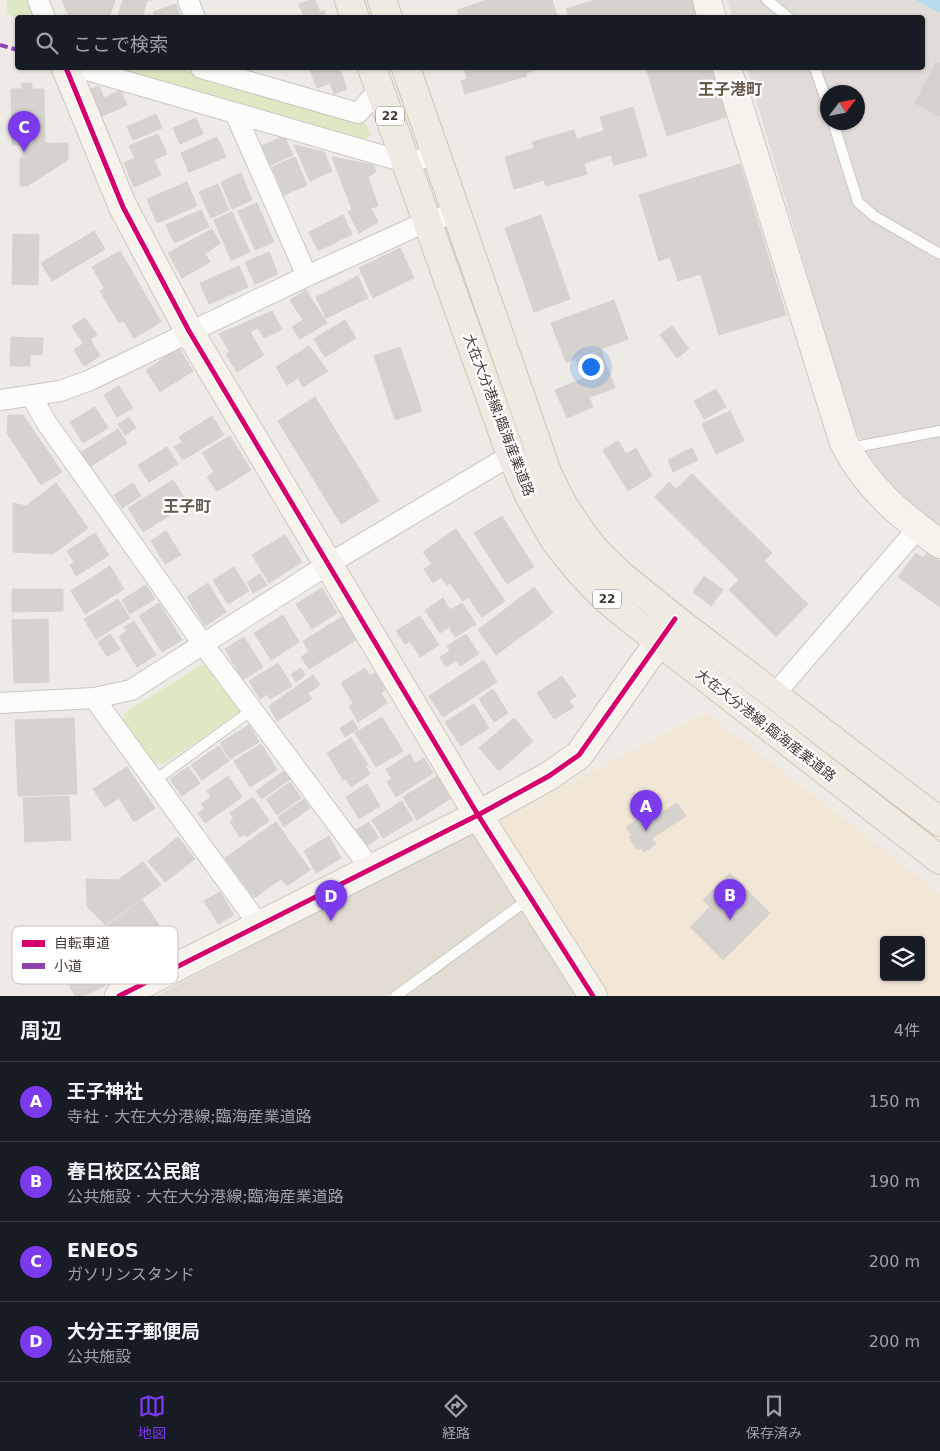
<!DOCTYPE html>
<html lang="ja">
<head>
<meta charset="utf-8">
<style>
	:root { --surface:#171b24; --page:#242831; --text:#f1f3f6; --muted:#9ea1a6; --line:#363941; --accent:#7c3aed }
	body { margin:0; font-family:"DejaVu Sans","Noto Sans JP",sans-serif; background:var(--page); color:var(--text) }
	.controls { position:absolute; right:15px; bottom:15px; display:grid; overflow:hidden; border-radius:5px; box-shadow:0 1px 4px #0004 }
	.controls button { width:45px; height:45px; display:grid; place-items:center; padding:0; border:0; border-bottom:1px solid var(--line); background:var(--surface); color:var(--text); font:25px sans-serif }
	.compass { position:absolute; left:820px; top:85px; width:45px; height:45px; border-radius:50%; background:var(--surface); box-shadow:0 1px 4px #0004; rotate:58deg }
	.you { position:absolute; left:590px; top:366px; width:18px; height:18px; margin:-12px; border:4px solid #fff; border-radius:50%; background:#1a73e8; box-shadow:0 0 0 8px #1a73e833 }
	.badge { display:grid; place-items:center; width:32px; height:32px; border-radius:50%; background:var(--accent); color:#fff; font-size:16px; font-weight:700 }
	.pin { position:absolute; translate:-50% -41px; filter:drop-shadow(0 1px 2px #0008) }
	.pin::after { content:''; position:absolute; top:26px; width:18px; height:15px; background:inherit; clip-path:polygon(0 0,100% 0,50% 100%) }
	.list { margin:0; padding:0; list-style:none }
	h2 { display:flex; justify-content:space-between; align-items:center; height:65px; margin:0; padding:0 20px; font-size:21px }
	h2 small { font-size:16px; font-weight:400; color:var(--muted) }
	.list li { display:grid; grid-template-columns:32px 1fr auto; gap:15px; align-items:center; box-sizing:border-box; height:80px; padding:0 20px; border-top:1px solid var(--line) }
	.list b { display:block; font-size:19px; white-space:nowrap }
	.list p { margin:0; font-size:16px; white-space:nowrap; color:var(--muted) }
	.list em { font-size:16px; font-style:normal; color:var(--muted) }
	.icon { flex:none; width:28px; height:28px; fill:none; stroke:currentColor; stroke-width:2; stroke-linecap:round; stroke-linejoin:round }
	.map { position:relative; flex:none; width:940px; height:996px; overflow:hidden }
	.search { position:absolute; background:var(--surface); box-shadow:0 1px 4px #0004; left:15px; right:15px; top:15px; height:55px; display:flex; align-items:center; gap:12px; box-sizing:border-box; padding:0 18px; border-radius:5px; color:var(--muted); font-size:19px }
	.sheet { height:385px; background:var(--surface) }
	nav { display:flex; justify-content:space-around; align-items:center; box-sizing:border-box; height:70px; border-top:1px solid var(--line); background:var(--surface); font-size:14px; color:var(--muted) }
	nav a { display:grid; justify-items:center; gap:2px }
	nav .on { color:var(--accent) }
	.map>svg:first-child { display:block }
	.residential { fill:#e3dcd3 }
	.commercial { fill:#f2e6d7; fill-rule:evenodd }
	.industrial { fill:#e1dcd7; fill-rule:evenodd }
	.green { fill:#dee9c4 }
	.water { fill:#b4dbee }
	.building { fill:#d6d2cd; stroke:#d6d2cc }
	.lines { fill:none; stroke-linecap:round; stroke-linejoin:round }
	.lane-casing { stroke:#cac7c2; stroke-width:12 }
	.street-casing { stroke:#cac7c2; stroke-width:22 }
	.secondary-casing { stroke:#cdc8bd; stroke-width:30 }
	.primary-casing { stroke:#d1c6b2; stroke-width:30 }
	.lane { stroke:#fcfcfb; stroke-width:10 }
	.street { stroke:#fcfcfb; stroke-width:20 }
	.secondary { stroke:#f6f3ec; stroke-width:28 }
	.primary { stroke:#f0ebe2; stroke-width:28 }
	.quiet { stroke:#8e44ad; stroke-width:4; stroke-dasharray:8 4; stroke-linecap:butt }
	.cycleway-casing { stroke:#fff; stroke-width:8 }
	.cycleway { stroke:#d6006c; stroke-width:5 }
	.labels { text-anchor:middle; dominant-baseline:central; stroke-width:4.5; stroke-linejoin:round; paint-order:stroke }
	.shield { fill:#fff; stroke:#7b7670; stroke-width:1 }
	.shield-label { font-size:12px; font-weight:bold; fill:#433b32 }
	.street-label { font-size:14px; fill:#433b32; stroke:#fff }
	.quarter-label { font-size:16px; font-weight:bold; fill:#665949; stroke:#fff }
	.key { fill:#fff; stroke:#c7c4c2; stroke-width:1 }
	.key-label { font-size:14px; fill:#433b32 }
</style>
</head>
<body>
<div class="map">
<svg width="940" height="996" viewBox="0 0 940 996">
	<rect width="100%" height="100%" fill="#eeebe6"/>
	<g class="residential">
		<path d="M475 830 517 900 387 996H156Z"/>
		<path d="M524 909 577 996H405Z"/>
	</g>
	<path class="commercial" d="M706 713 940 893V996H608L498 821ZM884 940H921V977H884Z"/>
	<path class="industrial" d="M727 0H915L940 13V528L888 490 849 417 747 68H922V18L732 17ZM828 92H858V122H828Z"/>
	<g class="green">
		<path d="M7 0H29L34 14 33 17 17 18 7 14Z"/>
		<path d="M110 68H177L365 123 371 135 362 142Z"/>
		<path d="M205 663 240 712 164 764 151 763 122 721 127 711Z"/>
	</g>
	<path class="water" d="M915 0H940V13Z"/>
	<g class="building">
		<path d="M62 0H115L109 18 69 17Z"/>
		<path d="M123 0H152H147L142 18H117Z"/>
		<path d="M311 0H315L320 12 324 10 326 18H304L299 4Z"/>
		<path d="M487 0H552L558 18H460L457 10Z"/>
		<path d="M595 0H693L699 18H569L566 9Z"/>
		<path d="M176 4 181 18H155L153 12Z"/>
		<path d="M936 63 940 64V116L915 103Z"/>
		<path d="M309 68H339L347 89 334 94 330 83 317 88Z"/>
		<path d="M470 68H542L526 73 527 76 465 94 461 81 467 79 464 69Z"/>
		<path d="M646 68H714L729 116 667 136Z"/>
		<path d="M22 83H32V89H44L45 143 12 145 11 89H22Z"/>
		<path d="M99 86 104 98 121 90 127 105 100 117 88 90Z"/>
		<path d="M633 107 647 156 614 165 600 117Z"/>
		<path d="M156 114 162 128 133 140 127 127Z"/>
		<path d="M196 118 203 134 180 144 173 128Z"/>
		<path d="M574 130 587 174 546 186 532 142Z"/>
		<path d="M604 131 611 155 584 163 577 139Z"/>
		<path d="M158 134 167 154 154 160 161 175 134 187 124 163 135 158 129 146Z"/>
		<path d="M284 136 293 155 270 165 261 146Z"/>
		<path d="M217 137 226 157 189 172 181 153Z"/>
		<path d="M68 143V160L27 186H20V158H23V144Z"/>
		<path d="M294 145 324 152 332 171 310 181Z"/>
		<path d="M534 148 544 180 514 189 505 157Z"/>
		<path d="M295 157 307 185 284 195 272 167Z"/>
		<path d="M332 157 373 165 376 172 368 177 378 206 371 208 378 222 359 233 348 212 352 209Z"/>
		<path d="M740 164 786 315 719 335 701 274 678 281 670 257 659 261 639 195Z"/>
		<path d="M241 173 252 200 232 209 221 182Z"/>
		<path d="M187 182 197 206 157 223 147 199Z"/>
		<path d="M218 184 229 210 211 218 199 192Z"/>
		<path d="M257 203 274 242 255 250 238 211Z"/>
		<path d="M201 210 209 227 174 243 166 225Z"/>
		<path d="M232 212 250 252 231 260 214 220Z"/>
		<path d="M343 215 352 234 318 251 309 232Z"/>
		<path d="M541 215 570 299 534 312 505 228Z"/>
		<path d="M212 229 220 243 205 254 210 262 182 278 168 253Z"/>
		<path d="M94 231 105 249 52 281 41 263Z"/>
		<path d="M13 234 39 235 38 285 12 284Z"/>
		<path d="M400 248 414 278 373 298 359 268Z"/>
		<path d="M120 251 161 322 134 338 92 267Z"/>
		<path d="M269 252 278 274 255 284 245 262Z"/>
		<path d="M239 266 248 287 209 304 200 283Z"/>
		<path d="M358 276 368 298 326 318 316 297Z"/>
		<path d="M105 288 124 321 119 323 100 291Z"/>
		<path d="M306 290 327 323 300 339 292 327 303 320 290 300Z"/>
		<path d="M614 300 628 339 566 362 551 323Z"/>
		<path d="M272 311 282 329 264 338 258 328 250 332 264 355 237 372 226 354 230 352 219 334Z"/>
		<path d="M85 318 97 335 83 343 72 326Z"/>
		<path d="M345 320 356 338 325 357 314 339Z"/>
		<path d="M672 326 689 349 677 358 660 335Z"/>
		<path d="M11 337 30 338V366H10Z"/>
		<path d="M30 338H43L42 355 30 354Z"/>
		<path d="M90 339 100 356 84 366 74 350Z"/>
		<path d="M309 346 328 371 303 387 298 378 287 385 276 367Z"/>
		<path d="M400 347 422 411 395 420 374 356Z"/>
		<path d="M179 348 193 371 160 392 146 370Z"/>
		<path d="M601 351 615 388 590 397 576 360Z"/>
		<path d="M582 379 593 407 567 418 555 390Z"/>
		<path d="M119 386 133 408 117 417 104 395Z"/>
		<path d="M716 389 726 407 704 419 694 401Z"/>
		<path d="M315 397 379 501 341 524 278 421Z"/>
		<path d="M95 407 108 428 83 443 70 422Z"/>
		<path d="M730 411 744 441 716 454 702 424Z"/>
		<path d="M8 415H23L62 472 41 485 7 433Z"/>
		<path d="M212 416 224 435 191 455 179 437Z"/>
		<path d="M129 417 136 428 125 435 118 424Z"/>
		<path d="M118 429 127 443 89 467 80 453Z"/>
		<path d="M230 436 251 470 224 487 202 453Z"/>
		<path d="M618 441 626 454 636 448 652 476 628 491 603 450Z"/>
		<path d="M182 442 191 455 183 460 174 447Z"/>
		<path d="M167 447 178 464 149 482 138 465Z"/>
		<path d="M692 448 698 460 673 472 668 460Z"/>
		<path d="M214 472 224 487 217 491 207 477Z"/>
		<path d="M692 474 772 553 764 561 808 604 776 637 729 590 739 580 655 497 669 482 676 489Z"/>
		<path d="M173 480 188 504 143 532 128 508Z"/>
		<path d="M56 483 88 528 53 554 13 552V503L26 506Z"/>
		<path d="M133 483 141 496 122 508 114 495Z"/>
		<path d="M502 516 534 567 507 584 474 533Z"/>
		<path d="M456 529 505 601 482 617 468 597 463 601 450 583 447 585 441 577 433 583 424 569 432 564 423 552Z"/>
		<path d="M166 531 181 555 165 564 151 541Z"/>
		<path d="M95 533 109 555 76 576 70 565 74 562 67 551Z"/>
		<path d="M285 535 302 562 269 583 252 555Z"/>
		<path d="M928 552 940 561V607L898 577 916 553 923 558Z"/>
		<path d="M110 566 124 589 85 614 71 591Z"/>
		<path d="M234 567 249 591 228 604 213 580Z"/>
		<path d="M260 574 267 585 253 593 247 582Z"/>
		<path d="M704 576 723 590 711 606 693 592Z"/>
		<path d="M208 583 226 612 205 626 187 597Z"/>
		<path d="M146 585 155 599 130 614 122 600Z"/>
		<path d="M534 587 553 613 496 655 478 630Z"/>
		<path d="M322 588 337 613 312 629 296 604Z"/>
		<path d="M12 589H63V611L12 612Z"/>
		<path d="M443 598 450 610 462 603 476 624 455 637 449 627 440 633 425 610Z"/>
		<path d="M118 599 130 618 96 639 84 619Z"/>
		<path d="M159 603 182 640 162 652 139 616Z"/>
		<path d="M283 615 299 642 271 660 254 633Z"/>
		<path d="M420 616 439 645 420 657 410 641 405 644 396 631Z"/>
		<path d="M342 617 356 640 309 669 301 657 309 652 303 641Z"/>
		<path d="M48 619 49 682 14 683 12 620Z"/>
		<path d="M134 621 156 655 137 667 119 637 127 631 124 627Z"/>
		<path d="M110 634 120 649 107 656 98 642Z"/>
		<path d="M466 634 479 654 460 666 447 646Z"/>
		<path d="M244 637 263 667 243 680 225 649Z"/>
		<path d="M450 651 456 660 446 667 440 657Z"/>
		<path d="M484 660 497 682 443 717 429 696Z"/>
		<path d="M278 663 292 686 270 699 267 694 260 699 249 681Z"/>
		<path d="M301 668 305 675 296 682 291 674Z"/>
		<path d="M365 668 370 676 375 673 385 690 381 693 387 703 358 722 349 706 353 703 341 683Z"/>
		<path d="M313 675 320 685 308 693 312 699 277 721 269 706Z"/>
		<path d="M562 676 576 696 569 701 574 707 554 719 537 693Z"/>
		<path d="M493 689 508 713 494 722 479 699Z"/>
		<path d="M474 704 489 728 461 746 445 722Z"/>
		<path d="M382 717 403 751 376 767 355 733Z"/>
		<path d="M74 718 77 794 18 796 15 720Z"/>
		<path d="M514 718 533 741 499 771 479 748Z"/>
		<path d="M353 720 358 729 345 737 340 728Z"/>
		<path d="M249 725 259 742 230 759 220 743Z"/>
		<path d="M351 738 368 765 365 766 370 774 351 787 346 779 343 780 327 753Z"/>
		<path d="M261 744 277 770 250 787 234 761Z"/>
		<path d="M219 746 229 761 202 780 191 765Z"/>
		<path d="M410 754 415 763 424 758 433 773 396 797 387 782 392 779 386 769Z"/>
		<path d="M127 767 155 808 134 822 119 798 105 807 93 789Z"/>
		<path d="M188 767 200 783 182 796 170 779Z"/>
		<path d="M284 771 290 779 262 799 256 791Z"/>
		<path d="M439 775 453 797 417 820 403 797Z"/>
		<path d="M228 776 242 797 205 823 198 813 205 809 201 804 211 797 207 791Z"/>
		<path d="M290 782 301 798 277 815 266 799Z"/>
		<path d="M367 784 380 806 359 819 346 797Z"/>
		<path d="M69 796 71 840 25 842 23 798Z"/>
		<path d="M253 797 269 821 246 837 244 834 240 837 230 822 234 819 230 813Z"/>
		<path d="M304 799 310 808 284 827 278 817Z"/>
		<path d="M402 801 413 820 383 838 372 820Z"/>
		<path d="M677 803 686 816 652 838 656 844 644 852 641 848 637 850 629 837 632 835 626 827 640 818 644 824Z"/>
		<path d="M276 822 310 870 287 886 281 879 254 898 225 858Z"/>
		<path d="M369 822 379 838 366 846 356 830Z"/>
		<path d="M329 836 341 858 316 873 304 851Z"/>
		<path d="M178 837 195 859 165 882 148 861Z"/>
		<path d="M143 862 161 885 105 925 87 906 86 879 118 880Z"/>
		<path d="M730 873 770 913 723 960 690 927 710 907 703 900Z"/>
		<path d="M220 892 234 915 218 924 204 901Z"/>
		<path d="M142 900 159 925 113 957 97 933Z"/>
		<path d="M111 961 120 978 84 996H75L68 982Z"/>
	</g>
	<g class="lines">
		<defs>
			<g id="lane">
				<path d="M767 0 789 18"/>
				<path d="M815 68 828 106"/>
				<path d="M833 122 858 202 874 216 940 254"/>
				<path d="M850 448 940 431"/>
				<path d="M154 781 252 710"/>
				<path d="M396 996 530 898"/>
			</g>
			<g id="street">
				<path d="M38 0 45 18"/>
				<path d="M188 0 195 18"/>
				<path d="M80 68 408 163 437 154"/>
				<path d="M201 68 358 113 380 89"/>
				<path d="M235 113 307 276"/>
				<path d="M32 397 46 422 203 644 371 869"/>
				<path d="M0 400 60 391 88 381 307 276 428 221 457 213"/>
				<path d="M774 695 918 528"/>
				<path d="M94 698 259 925"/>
				<path d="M0 703 94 698 131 690 327 565 511 455"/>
			</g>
			<g id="secondary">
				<path d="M707 0 712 18"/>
				<path d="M66 68 123 207 189 331 478 815 593 996"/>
				<path d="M727 68 844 443C868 489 899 514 940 544"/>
				<path d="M119 996 478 815 549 776 579 755 675 619"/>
			</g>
			<g id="primary">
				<path d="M349 0 355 18"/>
				<path d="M382 0 388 18"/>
				<path d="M372 68 511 455 530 497 555 541 580 572 605 598 634 622 940 860"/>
				<path d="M406 68 548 475 563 505 584 536 597 552 622 576 675 619 940 822"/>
			</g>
		</defs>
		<use href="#lane" class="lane-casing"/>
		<use href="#street" class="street-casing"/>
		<use href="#secondary" class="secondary-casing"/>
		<use href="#primary" class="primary-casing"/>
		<use href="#lane" class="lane"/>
		<use href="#street" class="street"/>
		<use href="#secondary" class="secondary"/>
		<use href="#primary" class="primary"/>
		<path class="quiet" d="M0 45 18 50"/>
		<defs>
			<g id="cycleway">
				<path d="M66 68 123 207 189 331 478 815 593 996"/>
				<path d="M119 996 478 815 549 776 579 755 675 619"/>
			</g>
		</defs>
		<use href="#cycleway" class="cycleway-casing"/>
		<use href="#cycleway" class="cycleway"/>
	</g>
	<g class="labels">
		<g class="shield">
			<rect x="376" y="106.5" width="28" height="19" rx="4"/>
			<rect x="593" y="589.5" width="28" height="19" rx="4"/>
		</g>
		<g class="shield-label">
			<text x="390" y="116">22</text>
			<text x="607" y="599">22</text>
		</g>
		<g class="street-label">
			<text transform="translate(499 415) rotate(69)">大在大分港線;臨海産業道路</text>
			<text transform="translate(766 725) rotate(38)">大在大分港線;臨海産業道路</text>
		</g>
		<g class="quarter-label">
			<text x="730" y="89">王子港町</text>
			<text x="187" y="506">王子町</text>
		</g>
	</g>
	<rect x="12" y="926" width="166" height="58" rx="8" class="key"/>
	<rect x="22" y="940" width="23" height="7" fill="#d6006c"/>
	<rect x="22" y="963" width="23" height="6" fill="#8e44ad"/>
	<g class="key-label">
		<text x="54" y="948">自転車道</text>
		<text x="54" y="971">小道</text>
	</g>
</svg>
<div class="controls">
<button><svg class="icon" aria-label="layers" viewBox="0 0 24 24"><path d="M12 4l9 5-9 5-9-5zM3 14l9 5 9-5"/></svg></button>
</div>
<svg class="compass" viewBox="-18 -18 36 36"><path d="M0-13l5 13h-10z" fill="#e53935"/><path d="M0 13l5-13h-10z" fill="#9ea1a6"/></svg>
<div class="you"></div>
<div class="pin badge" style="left:646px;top:831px">A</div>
<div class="pin badge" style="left:730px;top:920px">B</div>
<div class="pin badge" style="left:24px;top:152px">C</div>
<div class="pin badge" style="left:331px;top:921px">D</div>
<div class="search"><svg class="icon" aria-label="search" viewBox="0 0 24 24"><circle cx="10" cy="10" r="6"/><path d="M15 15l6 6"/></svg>ここで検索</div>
</div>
<section class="sheet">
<h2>周辺<small>4件</small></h2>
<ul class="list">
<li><span class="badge">A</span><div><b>王子神社</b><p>寺社 · 大在大分港線;臨海産業道路</p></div><em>150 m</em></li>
<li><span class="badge">B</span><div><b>春日校区公民館</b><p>公共施設 · 大在大分港線;臨海産業道路</p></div><em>190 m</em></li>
<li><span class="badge">C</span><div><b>ENEOS</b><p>ガソリンスタンド</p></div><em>200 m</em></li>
<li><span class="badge">D</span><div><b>大分王子郵便局</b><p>公共施設</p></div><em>200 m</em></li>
</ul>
</section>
<nav>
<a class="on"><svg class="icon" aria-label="map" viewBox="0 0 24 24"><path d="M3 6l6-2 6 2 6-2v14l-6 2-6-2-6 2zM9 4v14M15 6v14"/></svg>地図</a>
<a><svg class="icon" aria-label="directions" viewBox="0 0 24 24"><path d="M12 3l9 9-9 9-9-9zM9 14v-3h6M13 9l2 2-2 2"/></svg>経路</a>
<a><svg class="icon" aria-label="saved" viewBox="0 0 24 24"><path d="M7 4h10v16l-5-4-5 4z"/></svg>保存済み</a>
</nav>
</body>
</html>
